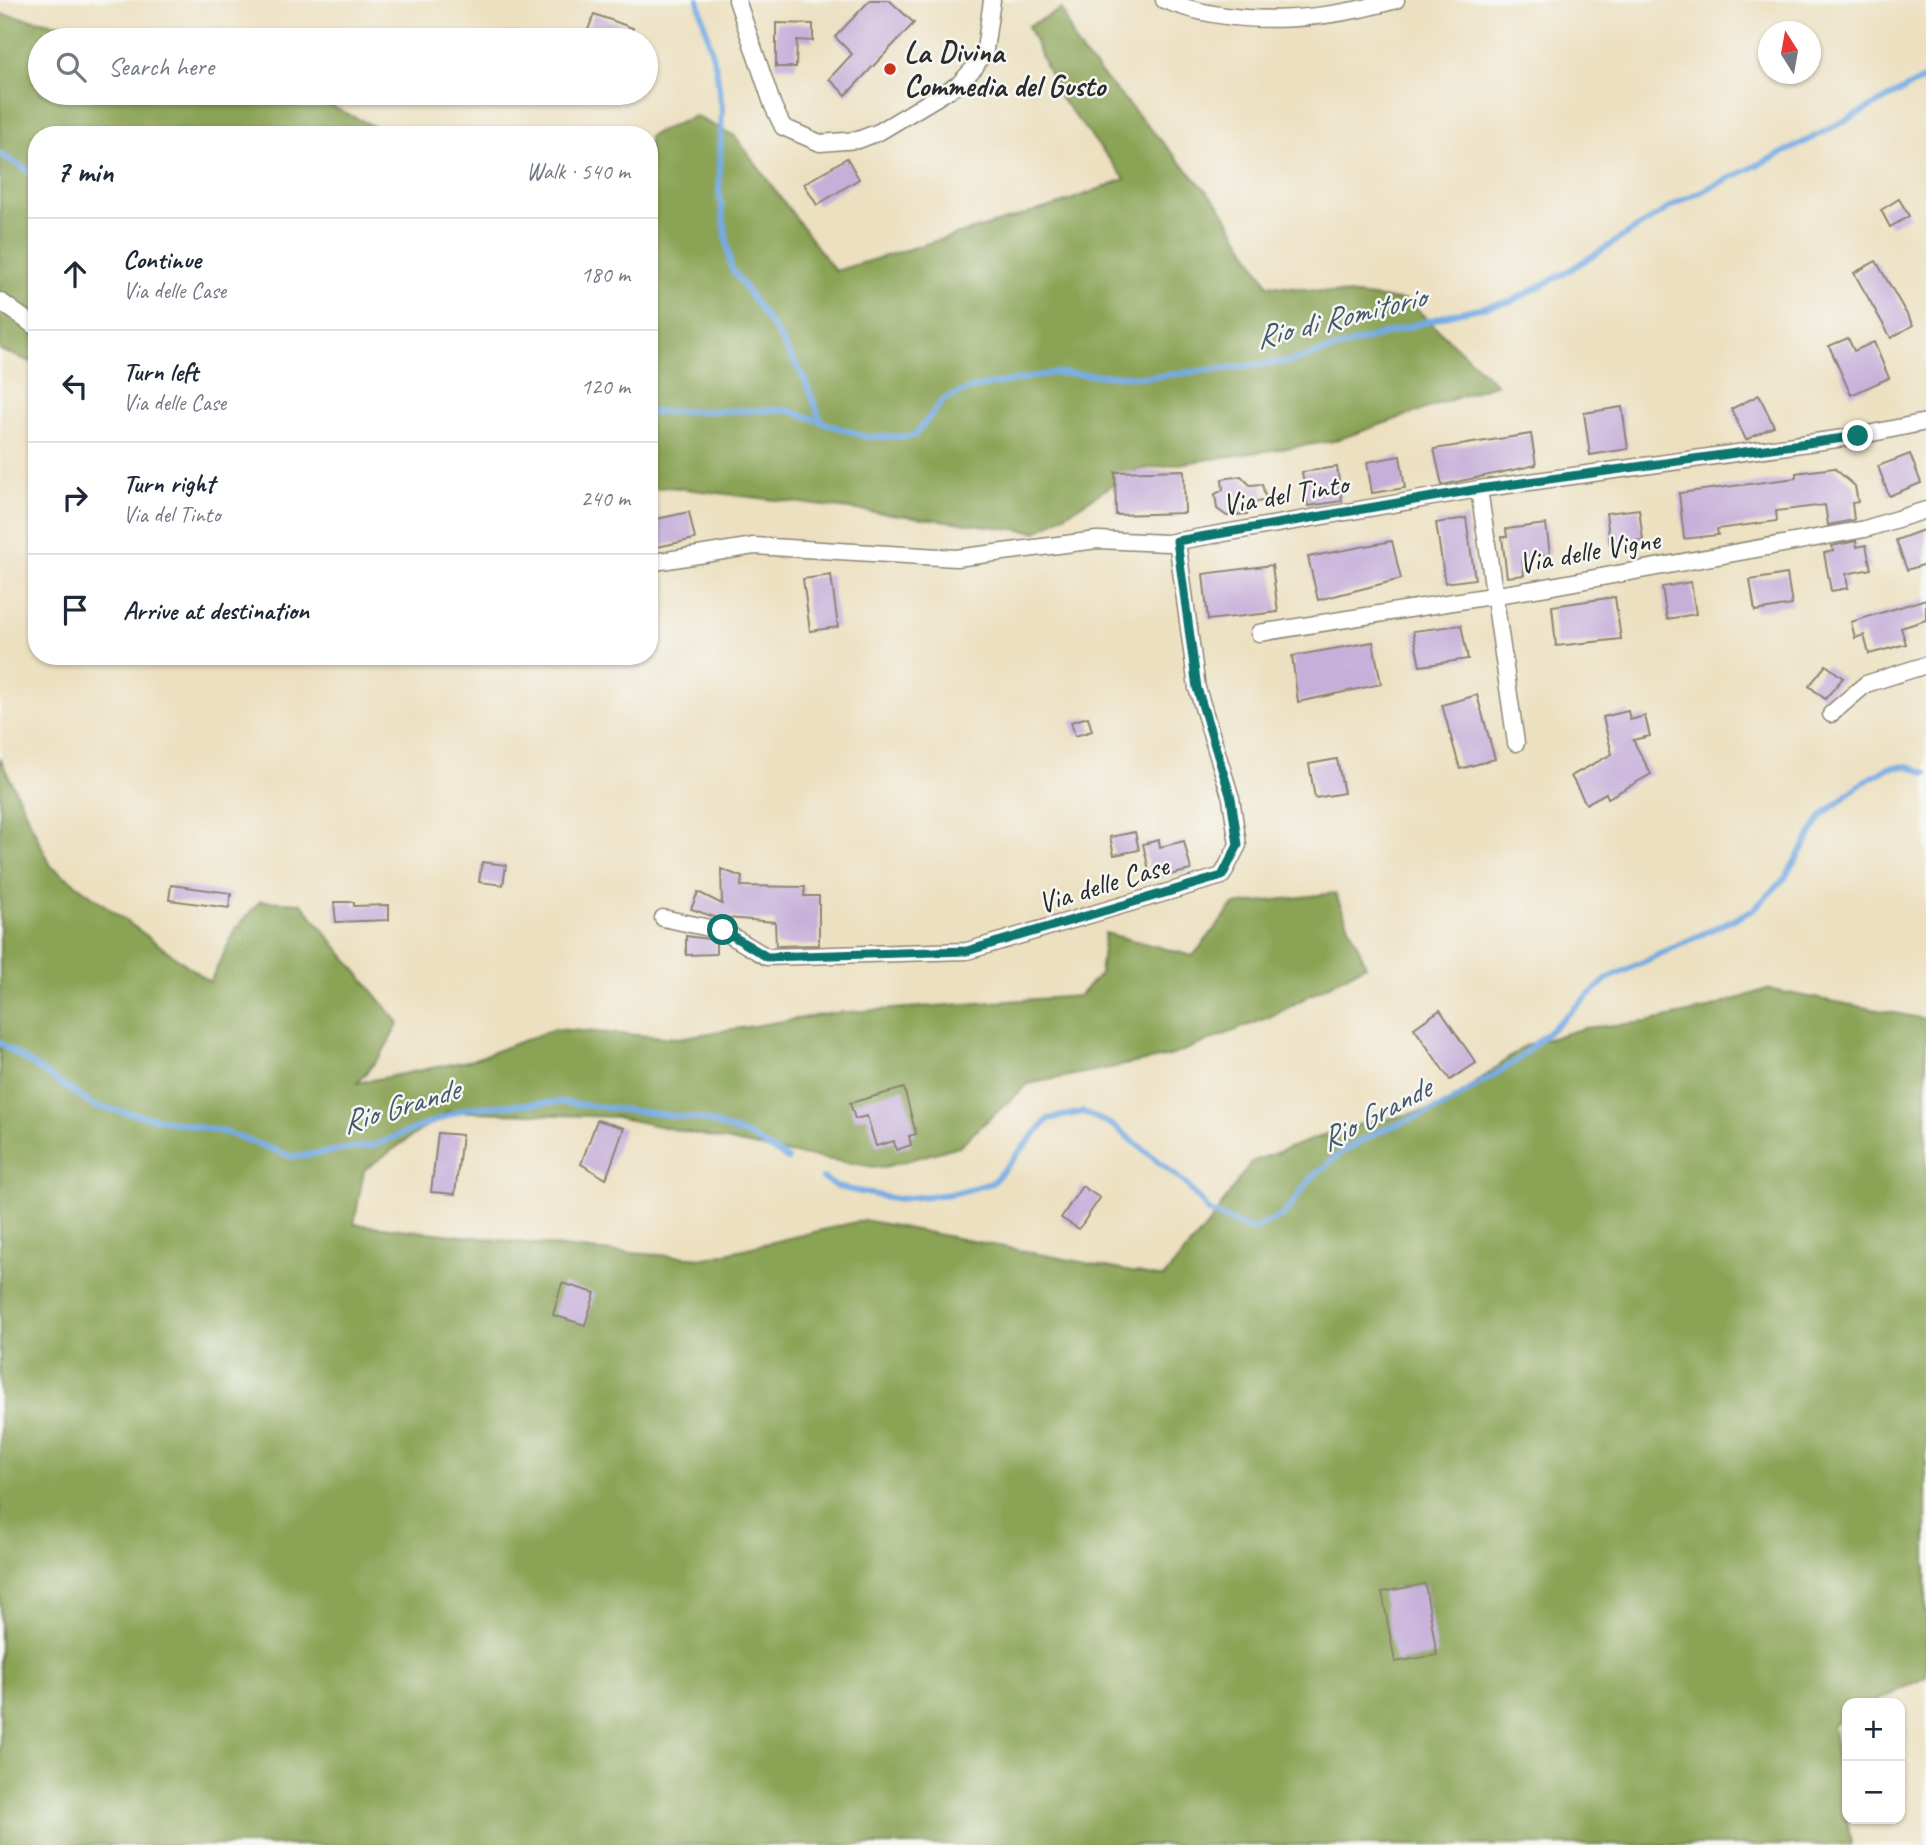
<!DOCTYPE html>
<html lang="en">
<head>
<meta charset="utf-8">
<style>
	:root { --surface:#fff; --page:#f6f6f7; --text:#1f2937; --muted:#747a83; --line:#e0e1e3 }
	body { margin:0; font-family:Caveat,sans-serif; background:var(--page); color:var(--text) }
	.controls { position:absolute; right:21px; bottom:21px; display:grid; overflow:hidden; border-radius:14px; box-shadow:0 2px 5px #0004 }
	.controls button { width:63px; height:63px; display:grid; place-items:center; padding:0; border:0; border-bottom:2px solid var(--line); background:var(--surface); color:var(--text); font:35px sans-serif }
	.compass { position:absolute; left:1758px; top:21px; width:63px; height:63px; border-radius:50%; background:var(--surface); box-shadow:0 2px 5px #0004; rotate:349deg }
	.stop { position:absolute; width:21px; height:21px; margin:-16px; border:5px solid #0f766e; border-radius:50%; background:#fff }
	.stop.end { background:#0f766e; border-color:#fff; box-shadow:0 2px 7px #0008 }
	.list { margin:0; padding:0; list-style:none }
	h2 { display:flex; justify-content:space-between; align-items:center; height:91px; margin:0; padding:0 28px; font-size:30px }
	h2 small { font-size:23px; font-weight:400; color:var(--muted) }
	.list li { display:grid; grid-template-columns:46px 1fr auto; gap:21px; align-items:center; box-sizing:border-box; height:112px; padding:0 28px; border-top:2px solid var(--line) }
	.list b { display:block; font-size:26px; white-space:nowrap }
	.list p { margin:0; font-size:23px; white-space:nowrap; color:var(--muted) }
	.list em { font-size:23px; font-style:normal; color:var(--muted) }
	.icon { flex:none; width:38px; height:38px; fill:none; stroke:currentColor; stroke-width:2; stroke-linecap:round; stroke-linejoin:round }
	.map { position:relative; flex:none; width:1926px; height:1845px; overflow:hidden }
	.search { position:absolute; background:var(--surface); box-shadow:0 2px 5px #0004; left:28px; top:28px; width:630px; height:77px; display:flex; align-items:center; gap:18px; box-sizing:border-box; padding:0 24px; border-radius:38px; color:var(--muted); font-size:26px }
	.panel { position:absolute; background:var(--surface); box-shadow:0 2px 5px #0004; left:28px; top:126px; width:630px; height:539px; border-radius:28px }
	.map>svg:first-child { display:block }
	.forest { fill:#8aa354; stroke:#5a6740; stroke-width:2 }
	.lines { fill:none; stroke-linecap:round; stroke-linejoin:round }
	.stream { stroke:#74abe2; stroke-width:6 }
	.building { fill:#c6afd9 }
	.minor-casing { stroke:#8c8676; stroke-width:19 }
	.minor { stroke:#fff; stroke-width:16 }
	.route { stroke:#0f766e; stroke-width:9 }
	.poi-dot { fill:#c8321e; stroke:#f6f6f2; stroke-width:2.5 }
	.labels { text-anchor:middle; dominant-baseline:central; stroke-width:5; stroke-linejoin:round; paint-order:stroke }
	.poi-label { font-size:30px; font-weight:bold; fill:#2b2b2b; stroke:#f6f6f2; text-anchor:start }
	.street-label { font-size:30px; fill:#2b2b2b; stroke:#f6f6f2 }
	.water-label { font-size:32px; font-style:italic; fill:#45586b; stroke:#f6f6f2 }
</style>
</head>
<body>
<div class="map">
<svg width="1926" height="1845" viewBox="0 0 1926 1845">
	<rect width="100%" height="100%" fill="#f6f6f2"/>
	<filter id="ink" filterUnits="userSpaceOnUse"><feTurbulence type="fractalNoise" baseFrequency=".0143" numOctaves="2"/><feDisplacementMap in="SourceGraphic" scale="14" xChannelSelector="R" yChannelSelector="G"/><feConvolveMatrix kernelMatrix="1 2 1 2 8 2 1 2 1" color-interpolation-filters="sRGB"/></filter>
	<filter id="wash" filterUnits="userSpaceOnUse"><feTurbulence type="fractalNoise" baseFrequency=".00686" numOctaves="4" result="noise"/><feDisplacementMap in="SourceGraphic" scale="28" xChannelSelector="R" yChannelSelector="G"/><feGaussianBlur stdDeviation="1.57" result="paint"/><feColorMatrix in="noise" values="0 0 0 0 0 0 0 0 0 0 0 0 0 0 0 0 0 1.4 0 .05"/><feComposite in="paint" operator="in"/></filter>
	<g filter="url(#wash)">
		<rect width="100%" height="100%" fill="#ece0c0"/>
		<g class="forest">
			<path d="M1062 9 1077 47 1220 206 1268 285 1408 301 1496 384 1334 441 1137 470 1037 532 669 487 649 489V136L695 116 735 136 835 271 1060 204 1125 179 1059 96 1028 26Z"/>
			<path d="M0 14 154 40H40V93H303L384 131 404 135H37V364L0 350Z"/>
			<path d="M0 758 51 866 210 982 235 930 260 901 301 903 399 1023 381 1055 357 1083 472 1060 554 1029 678 1038 834 1013 1079 996 1100 974 1105 933 1193 956 1234 905 1335 893 1366 965 1274 1015 1170 1056 1028 1084 959 1146 881 1168 777 1151 616 1117 448 1111 364 1170 354 1224 599 1251 706 1258 864 1220 1163 1278 1208 1225 1251 1162 1343 1128 1443 1107 1525 1046 1584 1028 1646 1022 1707 1009 1767 989 1926 1019V1677L1873 1703H1847V1716L1832 1724 1851 1845H0Z"/>
		</g>
		<g class="lines">
			<g class="stream">
				<path d="M698 0 716 68 722 107 719 191 731 268 778 335 805 380 822 423"/>
				<path d="M0 154 37 176"/>
				<path d="M649 412 787 410 866 437 914 436 944 399 973 388 1053 373 1148 377 1292 361 1456 313 1512 301 1565 273 1677 203 1793 148 1926 78"/>
				<path d="M0 1043 94 1106 228 1133 293 1157 375 1145 467 1108 560 1102 701 1119 749 1136 788 1159"/>
				<path d="M823 1178 837 1187 896 1199 951 1194 992 1183 1048 1119 1083 1112 1114 1126 1185 1183 1210 1212 1252 1230 1284 1215 1311 1178 1343 1151 1380 1131 1443 1107 1516 1061 1607 979 1753 910 1785 878 1822 816 1859 785 1888 768 1908 766 1926 773"/>
			</g>
		</g>
		<g id="blocks">
			<g class="building">
				<path d="M870 0H889L914 23 846 95 829 79 852 54 835 37Z"/>
				<path d="M594 14 633 28 628 40H596L598 34 588 30Z"/>
				<path d="M776 23 813 24V41L797 40 796 67H776Z"/>
				<path d="M847 158 859 179 817 205 804 184Z"/>
				<path d="M1899 199 1909 216 1890 227 1881 210Z"/>
				<path d="M1876 261 1913 325 1891 338 1854 273Z"/>
				<path d="M1848 338 1854 351 1874 342 1889 378 1851 395 1829 346Z"/>
				<path d="M1759 395 1774 426 1746 440 1731 409Z"/>
				<path d="M1622 407 1628 449 1590 455 1584 413Z"/>
				<path d="M1531 434 1536 465 1442 485 1434 449Z"/>
				<path d="M1910 454 1921 483 1889 496 1878 466Z"/>
				<path d="M1400 456 1405 488 1372 493 1367 462Z"/>
				<path d="M1337 467 1342 501 1308 506 1302 472Z"/>
				<path d="M1834 468 1855 486 1858 502 1852 503 1854 520 1828 525 1825 505 1776 511 1777 521 1717 529 1718 535 1684 539 1679 493 1796 478V473Z"/>
				<path d="M1184 470 1185 513 1116 515 1115 472Z"/>
				<path d="M1241 476 1250 485 1262 484 1266 500 1253 503 1247 514 1227 516 1217 509 1215 494 1223 490 1222 479Z"/>
				<path d="M1639 509 1643 540 1610 544 1606 513Z"/>
				<path d="M689 512 695 539 657 547 652 520Z"/>
				<path d="M1466 518 1475 579 1445 583 1436 523Z"/>
				<path d="M1546 524 1550 554 1522 558 1524 575 1507 577 1502 537H1507L1506 529Z"/>
				<path d="M1926 529V564L1907 570 1896 540Z"/>
				<path d="M1392 541 1401 579 1318 600 1308 557Z"/>
				<path d="M1856 541 1857 547 1866 545 1871 569 1846 574 1848 588 1831 591 1824 553 1833 551 1832 546Z"/>
				<path d="M1272 565 1278 612 1208 620 1203 574Z"/>
				<path d="M1787 574 1792 605 1755 611 1750 580Z"/>
				<path d="M831 575 838 627 810 631 803 579Z"/>
				<path d="M1691 582 1696 614 1667 619 1662 587Z"/>
				<path d="M1615 597 1621 639 1556 646 1552 606Z"/>
				<path d="M1926 599V620L1901 628 1906 644 1869 654 1864 635 1855 638 1851 622Z"/>
				<path d="M1461 625 1468 659 1420 666 1413 631Z"/>
				<path d="M1373 642 1381 684 1298 702 1292 656Z"/>
				<path d="M1826 665 1843 678 1825 699 1809 686Z"/>
				<path d="M1477 695 1495 759 1460 769 1442 705Z"/>
				<path d="M1628 711 1630 720 1645 716 1650 736 1633 740 1651 774 1608 798 1606 793 1586 804 1571 776 1612 754 1603 717Z"/>
				<path d="M1088 717 1092 731 1075 736 1071 722Z"/>
				<path d="M1337 759 1344 793 1315 798 1309 764Z"/>
				<path d="M1135 832 1139 850 1114 855 1110 837Z"/>
				<path d="M1159 840 1160 847 1184 841 1191 870 1151 879 1143 844Z"/>
				<path d="M482 862 506 865 503 885 479 882Z"/>
				<path d="M721 869 742 877 741 886 805 887 804 896H819V945L776 946 775 922 727 918 726 921 691 909 698 892 722 904Z"/>
				<path d="M171 885 231 893 229 908 169 900Z"/>
				<path d="M334 902H354V906L389 905V920L336 922Z"/>
				<path d="M686 936 716 940V954L686 955Z"/>
				<path d="M1440 1010 1476 1063 1450 1080 1414 1028Z"/>
				<path d="M904 1088 916 1134 909 1136 911 1145 896 1150 894 1141 876 1146 867 1116 855 1119 850 1103Z"/>
				<path d="M597 1120 624 1128 606 1179 581 1164Z"/>
				<path d="M438 1133 462 1135 455 1194 431 1192Z"/>
				<path d="M1082 1186 1100 1198 1079 1229 1061 1218Z"/>
				<path d="M562 1283 595 1293 585 1325 553 1315Z"/>
				<path d="M1425 1584 1437 1655 1395 1662 1382 1592Z"/>
			</g>
		</g>
	</g>
	<g filter="url(#ink)">
		<use href="#blocks" fill-opacity="0" stroke="#8c8676" stroke-width="2"/>
		<g class="lines">
			<defs>
				<g id="minor">
					<path d="M737 0 773 106 783 127 820 143 858 140 879 132 959 84 975 67 985 50 992 0"/>
					<path d="M1164 0C1236 29 1322 21 1396 0"/>
					<path d="M0 301 37 328"/>
					<path d="M1479 489 1516 743"/>
					<path d="M649 563 754 546 956 558 1097 540 1167 543 1479 489 1858 436 1926 422"/>
					<path d="M1259 633 1541 588 1865 529 1926 510"/>
					<path d="M1831 714 1866 684 1926 665"/>
					<path d="M663 918 723 931 767 957 967 951 1222 876 1238 845 1231 798 1197 688 1177 541"/>
				</g>
			</defs>
			<use href="#minor" class="minor-casing"/>
			<use href="#minor" class="minor"/>
		</g>
	</g>
	<g class="lines" filter="url(#ink)">
		<path class="route" d="M723 930 767 957 967 951 1222 876 1238 845 1231 798 1197 688 1177 541 1479 489 1858 436"/>
	</g>
	<circle class="poi-dot" cx="890" cy="69" r="7"/>
	<g class="labels">
		<g class="poi-label">
			<text x="904" y="52">La Divina<tspan x="904" dy="34">Commedia del Gusto</tspan></text>
		</g>
		<g class="street-label">
			<text transform="translate(1285 494) rotate(-10)">Via del Tinto</text>
			<text transform="translate(1589 551) rotate(-10)">Via delle Vigne</text>
			<text transform="translate(1103 884) rotate(-17)">Via delle Case</text>
		</g>
		<g class="water-label">
			<text transform="translate(1340 317) rotate(-14)">Rio di Romitorio</text>
			<text transform="translate(400 1106) rotate(-17)">Rio Grande</text>
			<text transform="translate(1375 1114) rotate(-28)">Rio Grande</text>
		</g>
	</g>
</svg>
<div class="controls">
<button>+</button>
<button>−</button>
</div>
<svg class="compass" viewBox="-18 -18 36 36"><path d="M0-13l5 13h-10z" fill="#e53935"/><path d="M0 13l5-13h-10z" fill="#747a83"/></svg>
<div class="stop" style="left:723px;top:930px"></div>
<div class="stop end" style="left:1858px;top:436px"></div>
<div class="search"><svg class="icon" aria-label="search" viewBox="0 0 24 24"><circle cx="10" cy="10" r="6"/><path d="M15 15l6 6"/></svg>Search here</div>
<section class="panel">
<h2>7 min<small>Walk · 540 m</small></h2>
<ul class="list">
<li><svg class="icon" aria-label="ahead" viewBox="0 0 24 24"><path d="M12 20V5M6 11l6-6 6 6"/></svg><div><b>Continue</b><p>Via delle Case</p></div><em>180 m</em></li>
<li><svg class="icon" aria-label="left" viewBox="0 0 24 24"><path d="M17 20v-9H6M10 6l-5 5 5 5"/></svg><div><b>Turn left</b><p>Via delle Case</p></div><em>120 m</em></li>
<li><svg class="icon" aria-label="right" viewBox="0 0 24 24"><path d="M7 20v-9h11M14 6l5 5-5 5"/></svg><div><b>Turn right</b><p>Via del Tinto</p></div><em>240 m</em></li>
<li><svg class="icon" aria-label="arrive" viewBox="0 0 24 24"><path d="M6 21V4h12l-3 4 3 4H6"/></svg><div><b>Arrive at destination</b></div></li>
</ul>
</section>
</div>
</body>
</html>
